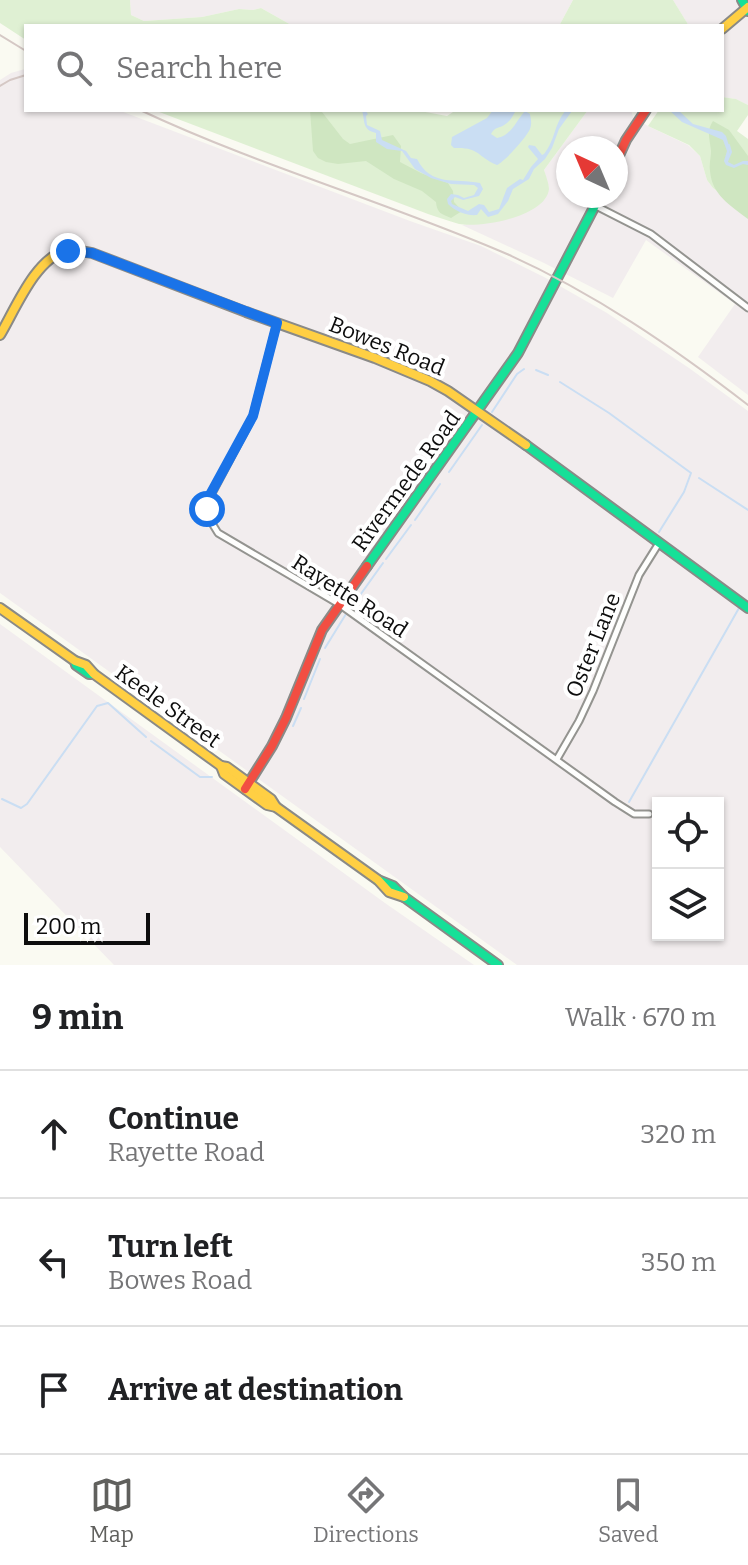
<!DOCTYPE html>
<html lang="en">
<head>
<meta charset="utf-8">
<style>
	:root { --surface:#fff; --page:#f2f2f2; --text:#202124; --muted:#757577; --line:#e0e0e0; --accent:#60605d }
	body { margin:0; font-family:Bitter,serif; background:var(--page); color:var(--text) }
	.controls { position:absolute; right:24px; bottom:24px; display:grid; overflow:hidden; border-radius:0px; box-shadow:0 2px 6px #0004 }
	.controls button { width:72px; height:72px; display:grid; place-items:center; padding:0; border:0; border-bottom:2px solid var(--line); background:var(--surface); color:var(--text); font:40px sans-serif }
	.compass { position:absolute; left:556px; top:136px; width:72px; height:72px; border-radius:50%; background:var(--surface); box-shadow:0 2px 6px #0004; rotate:316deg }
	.scale { position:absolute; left:24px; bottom:20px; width:126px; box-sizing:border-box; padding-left:8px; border:4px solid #0d0d0d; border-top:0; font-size:22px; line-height:28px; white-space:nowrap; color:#0d0d0d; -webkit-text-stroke:6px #fff; paint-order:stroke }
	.stop { position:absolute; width:24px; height:24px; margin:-18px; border:6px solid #1a73e8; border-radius:50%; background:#fff }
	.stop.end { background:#1a73e8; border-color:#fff; box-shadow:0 2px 8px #0008 }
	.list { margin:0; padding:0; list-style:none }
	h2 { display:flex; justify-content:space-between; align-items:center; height:104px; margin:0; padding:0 32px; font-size:34px }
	h2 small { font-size:26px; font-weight:400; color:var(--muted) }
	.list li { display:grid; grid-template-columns:52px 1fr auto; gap:24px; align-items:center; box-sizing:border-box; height:128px; padding:0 32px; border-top:2px solid var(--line) }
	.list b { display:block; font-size:30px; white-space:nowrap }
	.list p { margin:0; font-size:26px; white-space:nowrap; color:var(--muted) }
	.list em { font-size:26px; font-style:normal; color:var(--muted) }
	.icon { flex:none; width:44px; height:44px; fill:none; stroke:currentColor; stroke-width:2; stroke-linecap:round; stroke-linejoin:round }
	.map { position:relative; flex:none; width:748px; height:965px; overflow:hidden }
	.search { position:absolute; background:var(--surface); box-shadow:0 2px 6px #0004; left:24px; right:24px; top:24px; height:88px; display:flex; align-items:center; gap:20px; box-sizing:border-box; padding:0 28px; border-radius:0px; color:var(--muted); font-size:30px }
	.sheet { height:488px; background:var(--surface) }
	nav { display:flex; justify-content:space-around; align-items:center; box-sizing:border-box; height:112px; border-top:2px solid var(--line); background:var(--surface); font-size:22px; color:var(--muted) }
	nav a { display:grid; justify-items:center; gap:4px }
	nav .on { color:var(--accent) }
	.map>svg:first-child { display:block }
	.industrial { fill:#f2edee; fill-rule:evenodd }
	.green { fill:#dff0d3 }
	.forest { fill:#cfe6c1 }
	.water { fill:#cadef3 }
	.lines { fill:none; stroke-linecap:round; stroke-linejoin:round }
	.stream { stroke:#cadef3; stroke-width:2 }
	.street-casing { stroke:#949490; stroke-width:9 }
	.fast-casing { stroke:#8a8a87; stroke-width:12 }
	.slow-casing { stroke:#8a8a87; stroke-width:12 }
	.jam-casing { stroke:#8a8a87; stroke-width:12 }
	.street { stroke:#fefefd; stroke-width:5 }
	.fast { stroke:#16e098; stroke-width:8 }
	.slow { stroke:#ffcf43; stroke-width:8 }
	.jam { stroke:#f24e42; stroke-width:8 }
	.rail { stroke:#d5c8c5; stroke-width:2 }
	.route { stroke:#1a73e8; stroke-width:10 }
	.labels { text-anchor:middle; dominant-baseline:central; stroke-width:8; stroke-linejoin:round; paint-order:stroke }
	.street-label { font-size:22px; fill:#0d0d0d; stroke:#fff }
</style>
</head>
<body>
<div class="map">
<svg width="748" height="965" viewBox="0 0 748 965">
	<rect width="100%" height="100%" fill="#fafaf2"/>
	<g class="industrial">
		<path d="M130 0H573L559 26H293L261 8 253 10 239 9 202 17 144 21 131 15Z"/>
		<path d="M673 0H748V105L736 99 722 97V26H689Z"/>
		<path d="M25 69 26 110H118L410 221 481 246 544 277 607 313 689 368 748 411V965H517L0 593V80L11 73ZM658 803H718V935H658Z"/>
		<path d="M588 110H631L633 117 648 126 688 145 700 156 707 180 713 188 748 212V395L698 357 735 304 646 240 613 298 544 263 462 225 500 221 549 188 544 170ZM568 148H616V196H568Z"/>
		<path d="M0 624 385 903 474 965H114L0 847Z"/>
	</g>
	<g class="green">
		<path d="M0 0H130L131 15 144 21 202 17 239 9 253 10 261 8 293 26H26V40L0 23Z"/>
		<path d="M573 0H673L689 26H559Z"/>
		<path d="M722 97 736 99 748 105V115L737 131 748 139V212L713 188 707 180 700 156 689 145 648 126 659 110H722Z"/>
		<path d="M154 110H415L447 116 456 110H588L544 170C546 176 549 184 549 189 546 217 480 228 459 224 448 221 438 217 428 214Z"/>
	</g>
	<g class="forest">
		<path d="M310 110 322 112 343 139 350 144 393 135 401 146 400 162 421 173 448 183 453 191 454 202 462 211 451 218C441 214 437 213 436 202L422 191 394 179 366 161 338 164 326 162 318 158 313 151Z"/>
		<path d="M713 121 729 130 748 156V219C730 205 712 195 710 171 709 164 711 158 711 151 710 139 706 131 713 121Z"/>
	</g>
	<g class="water">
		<path d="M362 110H365L368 114 366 116 367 125 380 131 382 140 406 151 411 158 417 159C431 187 455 178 480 183L483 189 479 196 463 200 455 197 451 201 452 204 468 211 479 204 484 205 489 212 499 209 507 188 520 179 523 180 531 167 538 159 528 147 529 145 535 146 542 155 544 154C556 139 553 126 566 110L572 111 559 129 552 148 545 159 534 169 529 179 513 189 508 201 498 214 488 217 481 209 477 215C466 216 455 211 448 204L447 199 451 194 458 195 464 198 474 195 478 188 474 185 451 184 431 178 415 169 402 151 387 149 376 142V133C362 130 365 121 362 110Z"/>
		<path d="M493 110H516C514 114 511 120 507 123 500 129 495 126 491 134L497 138C511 136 516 121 525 111L530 114C531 120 532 123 530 129 526 138 505 161 497 165 476 156 480 147 454 148L451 145 452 137 487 118Z"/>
		<path d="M669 110H678L693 124 722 132 726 136 730 149 728 162 734 165 743 161H748V165L743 164 734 168 726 165 724 161 727 151 723 140 682 122Z"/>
	</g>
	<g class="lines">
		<g class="stream">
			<path d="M727 161 731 152 729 145"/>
			<path d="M536 370 548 375"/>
			<path d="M560 382 609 413 691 473 684 492 659 532"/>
			<path d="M492 412 517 374 524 369"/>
			<path d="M449 472 482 425"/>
			<path d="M699 478 748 510"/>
			<path d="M415 520 440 484"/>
			<path d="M386 559 411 525"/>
			<path d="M353 605 383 563"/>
			<path d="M325 648 346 614"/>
			<path d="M304 699 320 659"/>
			<path d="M293 726 301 708"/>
			<path d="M151 741 200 777H212"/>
			<path d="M2 799 21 808 27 804 97 706 108 703 146 737"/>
			<path d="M629 802 739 608"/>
		</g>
		<defs>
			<g id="street">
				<path d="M596 206 651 234 748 308"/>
				<path d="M277 323 253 416 208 501 207 509 210 520 218 533 339 604 615 802 634 814H649"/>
				<path d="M557 759 579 721 593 691 639 575 659 543"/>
			</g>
			<g id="fast">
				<path d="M742 0 748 11"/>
				<path d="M526 445 748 608"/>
				<path d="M367 566 518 353 600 196"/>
				<path d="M75 661 76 665 89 674H94"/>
				<path d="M378 880 393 886 404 897 498 965"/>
			</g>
			<g id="slow">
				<path d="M722 29 748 7"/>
				<path d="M0 335C15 310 36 257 66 251 75 250 83 251 92 253L246 312 375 358 430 381 448 391 526 445"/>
				<path d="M0 608 75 661 86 665 94 674 221 766 227 767 271 799 276 807"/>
				<path d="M221 766 224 774 267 805 276 807 378 880 389 892 404 897"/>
			</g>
			<g id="jam">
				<path d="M616 162 626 140 646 110"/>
				<path d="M245 789 272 746 286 718 322 630 367 566"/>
			</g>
		</defs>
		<use href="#street" class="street-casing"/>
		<use href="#fast" class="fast-casing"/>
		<use href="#slow" class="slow-casing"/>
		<use href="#jam" class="jam-casing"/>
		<use href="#street" class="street"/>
		<use href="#fast" class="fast"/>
		<use href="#slow" class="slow"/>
		<use href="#jam" class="jam"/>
		<g class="rail">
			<path d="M0 35 26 51"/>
			<path d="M0 86 10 80 26 75"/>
			<path d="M140 110C259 166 387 202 507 254 594 293 673 347 748 405"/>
		</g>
	</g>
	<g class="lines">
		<path class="route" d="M68 251 92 253 277 323 253 416 211 493 207 509"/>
	</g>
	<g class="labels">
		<g class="street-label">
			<text transform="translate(387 346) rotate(22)">Bowes Road</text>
			<text transform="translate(406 481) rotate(-54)">Rivermede Road</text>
			<text transform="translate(350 596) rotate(33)">Rayette Road</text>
			<text transform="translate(593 645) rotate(-68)">Oster Lane</text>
			<text transform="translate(168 706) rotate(36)">Keele Street</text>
		</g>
	</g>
</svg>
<div class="controls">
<button><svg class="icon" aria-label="locate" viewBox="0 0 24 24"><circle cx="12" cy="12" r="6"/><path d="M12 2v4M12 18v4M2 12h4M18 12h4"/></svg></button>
<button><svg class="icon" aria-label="layers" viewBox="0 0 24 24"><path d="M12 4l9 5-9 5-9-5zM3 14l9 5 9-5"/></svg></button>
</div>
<svg class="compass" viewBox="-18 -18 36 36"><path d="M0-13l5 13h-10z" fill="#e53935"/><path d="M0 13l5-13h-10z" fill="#757577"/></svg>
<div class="scale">200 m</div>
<div class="stop" style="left:207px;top:509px"></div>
<div class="stop end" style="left:68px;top:251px"></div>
<div class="search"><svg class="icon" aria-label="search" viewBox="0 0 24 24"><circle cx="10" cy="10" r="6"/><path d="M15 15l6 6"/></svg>Search here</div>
</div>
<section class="sheet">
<h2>9 min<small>Walk · 670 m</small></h2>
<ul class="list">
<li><svg class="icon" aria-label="ahead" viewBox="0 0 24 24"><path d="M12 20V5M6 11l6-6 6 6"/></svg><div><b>Continue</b><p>Rayette Road</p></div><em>320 m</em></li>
<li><svg class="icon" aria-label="left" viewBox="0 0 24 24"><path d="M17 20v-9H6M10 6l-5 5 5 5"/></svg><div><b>Turn left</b><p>Bowes Road</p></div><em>350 m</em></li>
<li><svg class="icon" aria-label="arrive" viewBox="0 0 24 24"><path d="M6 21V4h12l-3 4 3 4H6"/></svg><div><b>Arrive at destination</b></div></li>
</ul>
</section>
<nav>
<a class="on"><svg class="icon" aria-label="map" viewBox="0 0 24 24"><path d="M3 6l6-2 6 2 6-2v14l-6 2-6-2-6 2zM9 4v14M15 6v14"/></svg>Map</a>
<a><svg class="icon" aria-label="directions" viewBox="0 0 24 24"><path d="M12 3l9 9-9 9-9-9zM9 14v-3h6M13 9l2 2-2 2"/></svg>Directions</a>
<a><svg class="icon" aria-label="saved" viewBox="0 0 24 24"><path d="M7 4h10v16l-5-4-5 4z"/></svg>Saved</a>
</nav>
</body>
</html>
